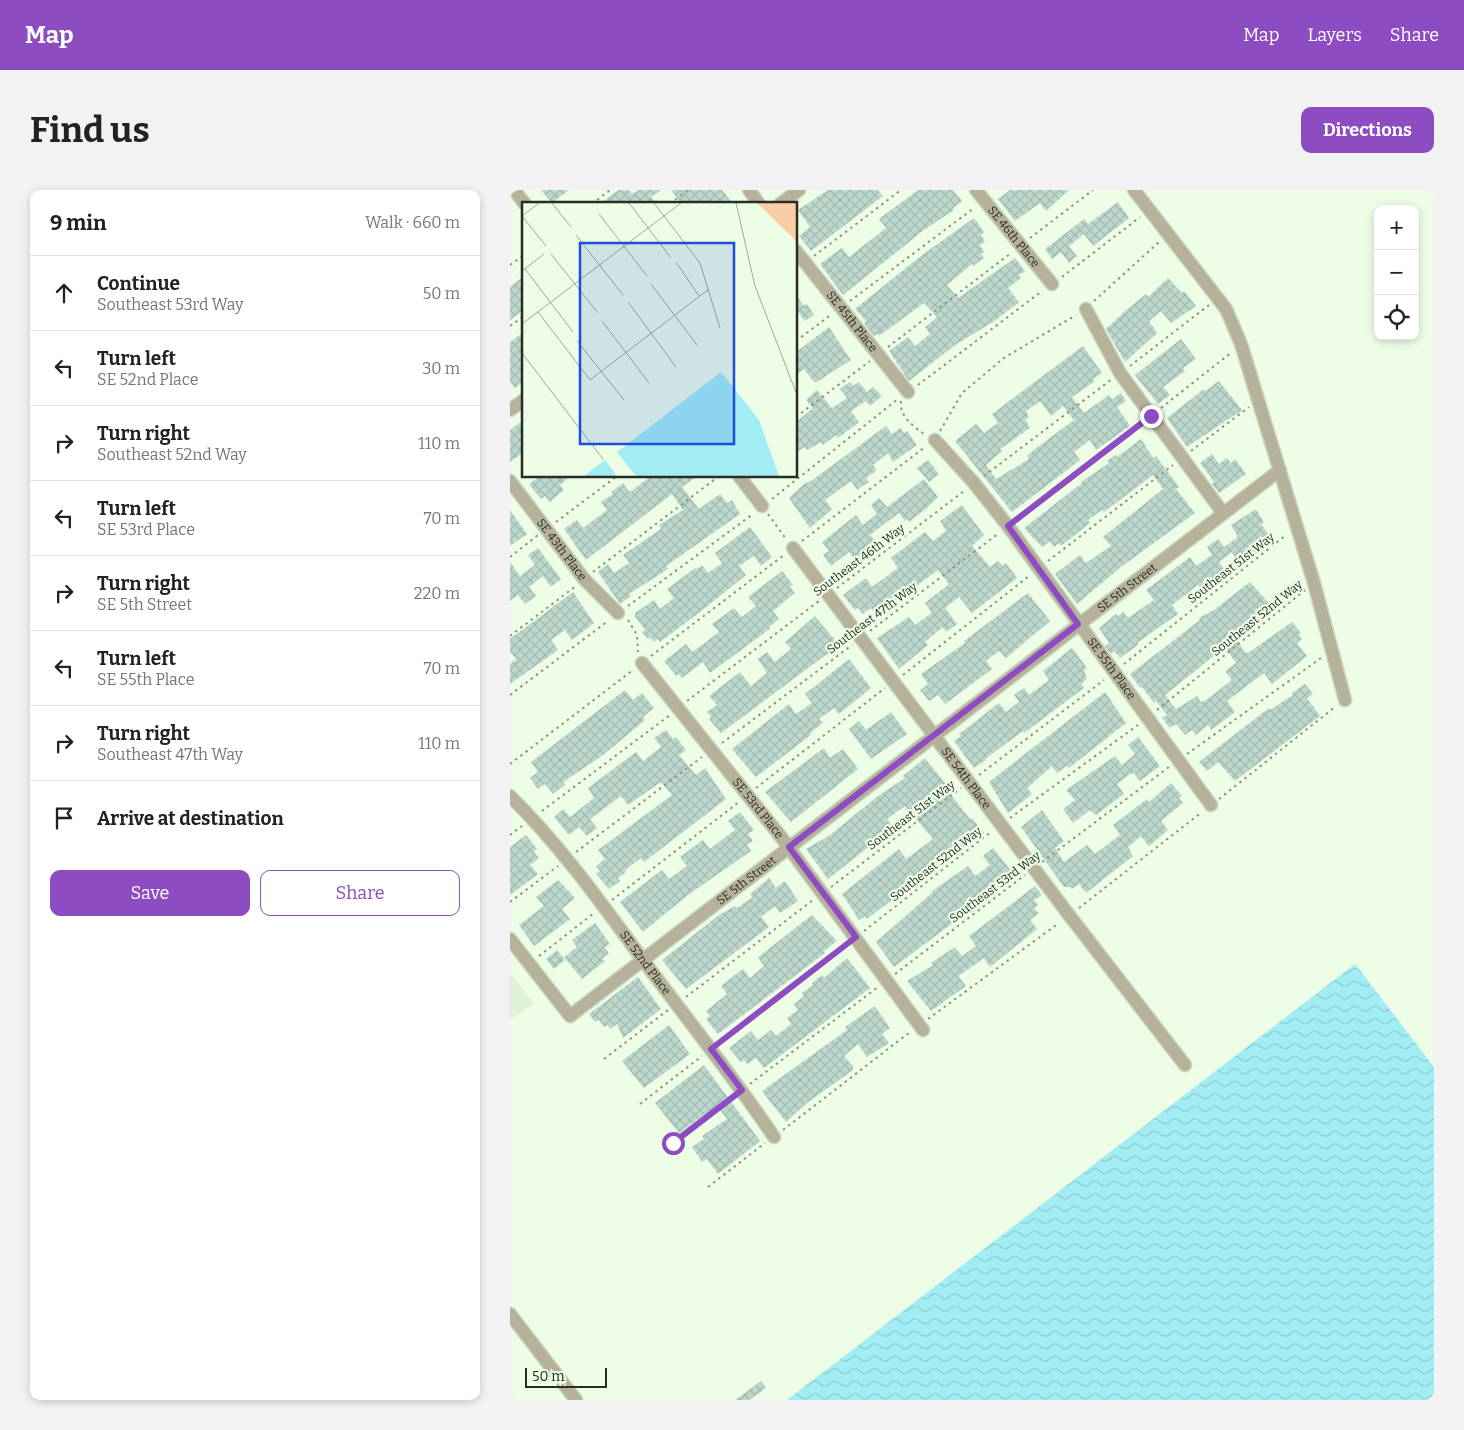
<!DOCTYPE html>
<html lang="en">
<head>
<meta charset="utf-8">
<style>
	:root { --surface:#fff; --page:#f2f2f2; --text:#222; --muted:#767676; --line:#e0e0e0; --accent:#8d4cc1 }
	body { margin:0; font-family:Bitter,serif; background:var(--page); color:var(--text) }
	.controls { position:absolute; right:15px; top:15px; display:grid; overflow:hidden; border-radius:10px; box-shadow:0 2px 8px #0003 }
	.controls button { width:45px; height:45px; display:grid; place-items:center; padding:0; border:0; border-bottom:1px solid var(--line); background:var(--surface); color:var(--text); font:25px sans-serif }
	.scale { position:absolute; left:15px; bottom:12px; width:82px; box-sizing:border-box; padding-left:5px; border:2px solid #272c24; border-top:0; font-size:14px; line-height:18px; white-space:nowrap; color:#272c24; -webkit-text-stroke:4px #eefde6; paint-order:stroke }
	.stop { position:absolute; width:15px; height:15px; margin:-11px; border:4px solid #8d4cc1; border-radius:50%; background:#fff }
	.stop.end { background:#8d4cc1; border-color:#fff; box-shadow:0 1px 5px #0008 }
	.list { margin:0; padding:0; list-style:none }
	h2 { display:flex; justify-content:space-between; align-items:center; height:65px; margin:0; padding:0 20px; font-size:21px }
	h2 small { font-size:16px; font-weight:400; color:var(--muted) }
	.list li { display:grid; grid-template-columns:32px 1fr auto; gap:15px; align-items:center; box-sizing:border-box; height:75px; padding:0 20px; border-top:1px solid var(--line) }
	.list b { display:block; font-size:19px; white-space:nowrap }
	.list p { margin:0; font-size:16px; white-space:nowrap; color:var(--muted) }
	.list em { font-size:16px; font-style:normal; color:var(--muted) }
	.actions { display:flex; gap:10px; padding:15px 20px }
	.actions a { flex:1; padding:11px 0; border:1px solid var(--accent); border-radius:10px; text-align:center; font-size:18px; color:var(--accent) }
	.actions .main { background:var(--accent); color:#fff }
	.icon { flex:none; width:28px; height:28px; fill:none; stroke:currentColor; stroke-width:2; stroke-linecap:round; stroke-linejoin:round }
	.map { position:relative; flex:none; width:924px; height:1210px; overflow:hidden; border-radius:10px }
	header { display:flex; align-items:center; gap:30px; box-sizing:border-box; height:70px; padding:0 25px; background:var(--accent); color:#fff }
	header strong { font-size:24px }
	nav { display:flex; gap:28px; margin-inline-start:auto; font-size:18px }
	.intro { display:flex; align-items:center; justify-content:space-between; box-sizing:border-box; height:120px; padding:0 30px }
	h1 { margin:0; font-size:35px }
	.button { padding:12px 22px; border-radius:10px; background:var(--accent); color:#fff; font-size:18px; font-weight:700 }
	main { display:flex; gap:30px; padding:0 30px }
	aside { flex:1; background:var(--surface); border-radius:10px; box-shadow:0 2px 8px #0003 }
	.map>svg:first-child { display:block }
	.built { fill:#e0f2d5 }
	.water { fill:url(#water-waves) }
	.building { fill:url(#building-cross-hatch); fill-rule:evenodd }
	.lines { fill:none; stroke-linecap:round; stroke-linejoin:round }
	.minor-casing { stroke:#cad7c3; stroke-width:15 }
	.path { stroke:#8b9585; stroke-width:2; stroke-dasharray:2.5 4; stroke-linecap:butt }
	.minor { stroke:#b6b29a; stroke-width:12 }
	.route { stroke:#8d4cc1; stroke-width:6 }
	.labels { text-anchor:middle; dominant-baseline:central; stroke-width:4.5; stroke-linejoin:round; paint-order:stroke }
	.street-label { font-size:12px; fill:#272c24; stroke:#eefde6 }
	.inset-road { fill:none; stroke:#9ea998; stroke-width:1 }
	.view { fill:#1d4ed8; fill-opacity:0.15; stroke:#1d4ed8; stroke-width:2.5 }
	.inset-edge { fill:none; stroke:#272c24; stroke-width:2.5 }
</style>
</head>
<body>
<header>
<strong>Map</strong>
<nav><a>Map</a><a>Layers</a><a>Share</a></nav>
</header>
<div class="intro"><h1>Find us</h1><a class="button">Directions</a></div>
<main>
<aside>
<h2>9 min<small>Walk · 660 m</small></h2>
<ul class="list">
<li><svg class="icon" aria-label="ahead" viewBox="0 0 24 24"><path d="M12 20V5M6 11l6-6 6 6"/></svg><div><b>Continue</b><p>Southeast 53rd Way</p></div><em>50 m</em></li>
<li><svg class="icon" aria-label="left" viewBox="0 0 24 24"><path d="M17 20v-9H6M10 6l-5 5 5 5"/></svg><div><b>Turn left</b><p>SE 52nd Place</p></div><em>30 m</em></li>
<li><svg class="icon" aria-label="right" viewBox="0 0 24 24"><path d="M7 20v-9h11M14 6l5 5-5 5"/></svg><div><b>Turn right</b><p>Southeast 52nd Way</p></div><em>110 m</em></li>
<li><svg class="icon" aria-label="left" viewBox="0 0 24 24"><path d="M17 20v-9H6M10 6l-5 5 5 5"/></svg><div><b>Turn left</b><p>SE 53rd Place</p></div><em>70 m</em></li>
<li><svg class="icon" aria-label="right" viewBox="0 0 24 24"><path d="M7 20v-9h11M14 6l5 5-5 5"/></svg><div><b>Turn right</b><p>SE 5th Street</p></div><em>220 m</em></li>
<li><svg class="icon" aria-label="left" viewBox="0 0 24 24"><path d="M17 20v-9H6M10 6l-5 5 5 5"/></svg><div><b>Turn left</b><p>SE 55th Place</p></div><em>70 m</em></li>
<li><svg class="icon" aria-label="right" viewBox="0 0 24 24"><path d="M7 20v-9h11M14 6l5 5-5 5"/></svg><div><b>Turn right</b><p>Southeast 47th Way</p></div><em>110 m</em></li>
<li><svg class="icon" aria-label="arrive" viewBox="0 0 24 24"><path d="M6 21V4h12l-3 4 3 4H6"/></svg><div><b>Arrive at destination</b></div></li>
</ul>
<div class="actions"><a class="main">Save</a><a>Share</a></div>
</aside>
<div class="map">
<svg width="924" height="1210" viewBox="0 0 924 1210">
	<defs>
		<pattern id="water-waves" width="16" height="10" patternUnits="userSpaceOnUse" patternTransform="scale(1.25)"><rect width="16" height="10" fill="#a2edf4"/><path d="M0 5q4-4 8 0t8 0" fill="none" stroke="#8ccbd1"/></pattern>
		<pattern id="building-cross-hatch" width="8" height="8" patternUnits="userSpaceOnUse" patternTransform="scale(1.25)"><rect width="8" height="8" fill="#bcd8cd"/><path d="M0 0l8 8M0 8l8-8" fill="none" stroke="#a2bab0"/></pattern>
	</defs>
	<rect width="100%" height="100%" fill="#eefde6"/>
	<path class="built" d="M0 783 24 814 0 830Z"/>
	<path class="water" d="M845 774 924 877V1210H277Z"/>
	<g class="building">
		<path d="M31 0H59L42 13Z"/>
		<path d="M108 0H119L122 4 128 0H151L141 7 147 14H90Z"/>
		<path d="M161 0H212L223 14H172Z"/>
		<path d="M318 0H368L373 6 301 61 289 46 300 37 288 20Z"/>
		<path d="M408 0H443L452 11 443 18 444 20 414 40 333 105 310 74 332 58 339 67 376 38 369 29Z"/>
		<path d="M500 0H559L536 21 530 13 505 31 488 9Z"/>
		<path d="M608 12 619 28 583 56 574 44 559 56 567 66 559 73 551 62 542 69 535 59 574 29 578 34Z"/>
		<path d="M464 28 474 42 471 45 475 51 470 55 474 62 471 64 474 68 463 76 462 74 437 95 448 108 505 68 515 81 509 85 511 88 498 98 509 112 486 130 445 155 399 191 379 161 398 147 405 156 420 144 415 137 427 127 414 113 369 146 368 144 364 146 354 133 356 131 345 119 412 65Z"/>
		<path d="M14 86V120L0 130V97Z"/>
		<path d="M658 88 672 103 674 101 686 116 661 133 651 121 639 131 647 143 615 172 596 139 614 122 636 104 638 107Z"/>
		<path d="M286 105 294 116 297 114 304 125 295 131 286 119Z"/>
		<path d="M319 137 341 170 305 193 294 179 286 185V162Z"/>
		<path d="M14 142V191L5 198 0 192V152Z"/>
		<path d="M671 149 686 169 673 178 675 181 653 197 660 205 648 214 625 185Z"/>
		<path d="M573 156 592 183 583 189 585 191 562 207 574 223 599 205 602 209 611 203 616 211 607 217 620 236 586 260 580 250 564 262 570 270 502 322 445 251 466 234 474 243 488 233 482 224ZM530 211 541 226 553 216 564 230 525 259 517 266 519 269 486 289 476 275 492 261 490 259 520 238 515 229 519 227 516 221Z"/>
		<path d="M709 191 732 220 677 257 657 228 694 199 695 201Z"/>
		<path d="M340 192 343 196 349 192 357 202 363 197 372 206 360 216 356 211 341 221 349 232 328 248 326 245 313 255 311 252 297 260 294 257 286 263V232L303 218 296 210 307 200 322 218 337 208 330 199Z"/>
		<path d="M14 230V262L0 272V240Z"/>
		<path d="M376 236 382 244 390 238 394 243 397 241 407 255 383 272 378 263 363 275 367 280 356 288 359 292 347 300 341 291 315 310 322 319 300 338 279 308 294 294 301 291Z"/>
		<path d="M631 249 643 268 646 266 669 297 666 299 685 323 611 377 567 414 545 384 570 365 576 373 601 356 593 347 653 299 643 285 594 322 592 320 578 330 580 333 551 356 549 353 544 357 540 351 532 357 514 338 572 293 571 292 599 273 597 271 606 265 607 267Z"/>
		<path d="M702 264 709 274 717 268 721 273 725 269 736 284 709 303 702 294 704 292 690 273Z"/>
		<path d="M418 270 429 284 419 292 407 278Z"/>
		<path d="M30 286H61L50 295 54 300 40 312 35 306 31 309 19 294Z"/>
		<path d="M141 286H187L172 297 189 319 210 304 217 313 222 310 230 324 156 376 158 379 119 404 121 406 110 414 88 382 98 374 104 383 119 373 113 365 151 339 149 335 173 320 162 304 76 370 54 339 67 330 73 338 97 320 91 312 103 304 101 302 113 293 120 302Z"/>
		<path d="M414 289 428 307 417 318 399 332 398 329 395 331 389 323 360 345 368 354 358 362 346 371 339 362 321 376 313 365 319 361 312 352 346 325 353 335 367 324 361 315 369 308 377 317Z"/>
		<path d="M452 315 474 345 462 356 480 377 488 371 493 376 496 373 507 388 462 423 449 407 435 418 447 434 436 442 433 437 415 452 418 455 389 479 367 448 399 427 405 435 422 423 415 413 439 394 428 380 367 425 361 418 353 424 348 418 345 420 333 405 356 388 362 397 388 378 381 368 415 342 423 351 436 341 430 331Z"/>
		<path d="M746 319 754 332 751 334 764 352 730 374 722 362 709 372 719 387 695 403 688 395 662 415 668 424 627 453 629 454 610 468 604 461 601 464 595 456 599 453 589 438 606 424 608 426 613 422 618 428 644 410 636 400 680 367 686 376 702 365 697 357 708 349 714 357 728 347 721 335Z"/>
		<path d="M0 320 17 344 0 356Z"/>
		<path d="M240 337 262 367 251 376 244 366 229 376 236 385 190 422 150 452 148 449 144 452 140 447 138 449 132 442 135 440 125 427V423L144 410 150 419 164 408 157 399 185 378 187 379 192 375 198 383 212 373 205 363Z"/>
		<path d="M28 358 51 389 41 397 33 386 19 397 26 406 15 414 8 405 0 411V372L10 386 25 375 18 365Z"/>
		<path d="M272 381 283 395 280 397 285 403 263 421 269 429 259 437 261 438 200 483 193 472 172 488 168 484 166 486 154 471 176 454 182 462 196 452 209 442 202 434 224 418 232 427 246 416 238 407Z"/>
		<path d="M740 392 765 420 726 449 735 462 738 463 782 432 791 443 789 445 792 449 787 453 797 466 762 494 754 483 717 511 725 522 701 540 698 535 686 545 682 540 675 545 666 534 660 538 652 528 657 525 646 511 644 513 632 497 630 498 620 484 690 430 689 428 704 420ZM715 457 726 473 715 481 722 490 696 510 691 512 687 506 666 519 655 505Z"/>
		<path d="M63 402 84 433 62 450 55 440 41 450 48 460 0 494V474L6 469 0 462V449Z"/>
		<path d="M518 403 540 431 496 468 489 461 476 471 482 479 435 514 428 505 419 511 410 500 418 494 411 484 455 453 454 451Z"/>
		<path d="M305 426 329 455 211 543 199 529 201 527 197 522 207 515 199 506 230 482 241 496 257 483 248 469 257 462 265 472 281 459 275 452Z"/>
		<path d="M562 458 577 478 574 480 577 489 571 494 574 498 514 543 513 541 475 569 476 570 464 578 444 551 451 546 449 544 489 513 496 522 509 512 504 505 514 498 519 505 539 490 533 481Z"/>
		<path d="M339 469 361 498 329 524 324 518 309 529 313 533 300 543 301 545 246 587 222 559 279 514 286 524 302 513 295 504Z"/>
		<path d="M795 494 803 504 797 508 810 526 725 591 708 572 697 581 689 572 759 518 760 520 783 505 782 503Z"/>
		<path d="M115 500 123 510 132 503 144 518 133 527 135 530 92 566 53 592 55 595 43 604 35 594 28 599 20 588 28 582 21 572Z"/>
		<path d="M595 502 616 533 559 578 557 576 547 583 542 576 517 598 522 604 498 623 479 592Z"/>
		<path d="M381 522 397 544 361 569 339 539 349 531 356 540Z"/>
		<path d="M156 540 163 549 166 547 176 560 169 565 186 585 195 578 216 609 134 672 131 668 115 680 116 682 108 688 110 691 99 699 86 684 90 681 86 676 95 669 88 660 162 605 151 592 118 615 111 606 80 629 87 638 77 646 69 637 59 645 44 627 53 619 60 627 84 608 78 598 126 562 133 571 151 557 144 548Z"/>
		<path d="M628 547 650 576 630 591 624 583 620 584 607 594 614 604 586 625 580 620 563 633 553 619 565 610 556 600 605 566 612 575 625 564 618 555Z"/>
		<path d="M314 558 320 568 333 559 348 579 281 632 255 602Z"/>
		<path d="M415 568 439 598 437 600 461 630 462 628 474 643 414 685 357 729 355 726 349 730 332 704 389 659 396 669 423 649 395 616 377 629 383 637 376 643 378 645 368 653 366 651 318 689 296 659 320 645 368 606 395 588 393 586Z"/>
		<path d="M661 593 672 606 669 608 673 613 651 631 658 640 639 656 631 646 618 657 623 666 576 703 569 694 562 699 560 697H554L511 637 532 620 554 651 545 658 554 672 577 655 585 664 610 645 603 635 637 609 639 612Z"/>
		<path d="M230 622 244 640 238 644 243 651 237 655 241 661 178 705 133 742 110 712 152 680 159 689 177 676 170 667 193 650 200 659 217 646 225 640 218 631Z"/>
		<path d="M16 645 27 659 24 662 29 668 20 675 28 684 0 705V657Z"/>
		<path d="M483 658 505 686 471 713 472 715 460 724 459 721 384 777 366 752 423 702 422 701 458 676 465 686 480 675 473 666Z"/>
		<path d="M259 688 266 698 275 691 288 711 270 723 265 716 251 727 259 737 176 799 152 770 209 725 225 716 227 718 243 707 240 704Z"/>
		<path d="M48 690 65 708 52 719 60 729 24 756 9 735 34 716 26 707Z"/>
		<path d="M525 696 532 705 524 710 528 715 524 718 529 723 520 730 527 739 480 777 474 768 450 785 449 787 456 796 421 821 397 791 423 775 421 773 445 757 452 766 466 756 459 746Z"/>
		<path d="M302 725 327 751 314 761 315 763 208 844 196 829 200 826 196 821 217 804 211 796 233 779 240 788 254 776 248 767Z"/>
		<path d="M85 733 100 754 95 757 99 763 92 769 95 771 72 789 54 767 67 757 62 750Z"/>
		<path d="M47 760 55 770 44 779 36 769Z"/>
		<path d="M337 768 360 798 254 878 246 868 237 874 234 870 231 872 219 858 241 841 248 850 261 840 266 846 281 834 277 828 288 820 284 814 294 806 292 803 303 795 302 793 312 785 314 788Z"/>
		<path d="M128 787 151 819 113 848 107 834 100 839 97 835 94 837 89 830 85 832 79 824Z"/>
		<path d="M365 816 380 838 372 844 379 853 357 867 348 854 334 866 343 876V880L297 913 276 932 252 901 337 840 335 837Z"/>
		<path d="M159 835 180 864 134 898 112 871Z"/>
		<path d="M194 875 250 951 208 984 197 969 192 972 182 957 194 949 192 946 217 929 207 916 169 943 145 913Z"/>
		<path d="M251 1191 256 1198 239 1210H225Z"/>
	</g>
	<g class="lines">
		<defs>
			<g id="minor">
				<path d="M4 0 15 14"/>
				<path d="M239 0 249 14"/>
				<path id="s1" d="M466 0 542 94"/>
				<path d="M624 0 716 119 731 154 804 393 835 510"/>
				<path d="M270 14 289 0"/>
				<path id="s2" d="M286 61 398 202"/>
				<path d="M576 119 610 183 713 323"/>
				<path d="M0 220 14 210"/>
				<path id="s3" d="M425 250 464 293 498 336 701 615"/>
				<path d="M229 286 252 316"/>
				<path id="s4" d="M0 291 74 389 108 423"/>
				<path id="s5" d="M283 358 559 725 675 875"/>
				<path id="s6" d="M132 473 271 647 413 840"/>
				<path id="s7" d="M0 606C50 655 92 714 133 770 177 829 223 886 264 947"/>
				<path id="s8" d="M0 749 60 826 770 280"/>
				<path d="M0 1124 66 1210"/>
			</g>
		</defs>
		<use href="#minor" class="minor-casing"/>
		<g class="path">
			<path d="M82 14 100 0"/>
			<path d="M160 14 178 0"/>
			<path d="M520 48 583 0"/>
			<path d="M304 66 391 0"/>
			<path d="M0 75 14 65"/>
			<path d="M552 87 630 27"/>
			<path d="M340 111 464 18"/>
			<path d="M584 111 649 52"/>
			<path d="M0 136 14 126"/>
			<path d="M286 151 322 124"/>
			<path d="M378 157 501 63"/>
			<path d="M620 176 699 115"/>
			<path d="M408 195 532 101"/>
			<path d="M391 211C389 226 403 236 414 244"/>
			<path d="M651 218 722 162"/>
			<path d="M286 227 360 171"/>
			<path d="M430 241 452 203 494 168 566 125"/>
			<path d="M681 261 739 217"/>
			<path d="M474 286 602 189"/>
			<path d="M262 309 388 209"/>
			<path d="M258 324 276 349"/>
			<path d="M507 329 632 233"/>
			<path d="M46 332 107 286"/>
			<path d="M292 351 415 257"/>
			<path d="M0 367 28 345"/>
			<path d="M538 371 663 275"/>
			<path d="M83 382 209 286"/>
			<path d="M327 398 454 301"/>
			<path d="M118 416 243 324"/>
			<path d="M118 430 127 445 128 462"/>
			<path d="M360 441 489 343"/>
			<path d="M0 446 66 396"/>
			<path d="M141 466 274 365"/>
			<path d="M614 474 776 345"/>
			<path d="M393 485 519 386"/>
			<path d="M0 505 98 431"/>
			<path d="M177 511 309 411"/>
			<path d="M647 520 795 400"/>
			<path d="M212 553 342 455"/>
			<path d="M677 564 811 468"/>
			<path d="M0 574 123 480"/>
			<path d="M469 585 594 490"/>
			<path d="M246 598 375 498"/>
			<path d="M709 609 825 517"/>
			<path d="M32 621 160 525"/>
			<path d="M500 628 628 535"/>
			<path d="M0 645 12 636"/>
			<path d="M66 662 192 567"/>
			<path d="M532 672 659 577"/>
			<path d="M321 697 451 598"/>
			<path d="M102 710 229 612"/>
			<path d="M0 712 48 676"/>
			<path d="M569 718 692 622"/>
			<path d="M354 741 482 641"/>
			<path d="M29 766 84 723"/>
			<path d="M385 784 515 685"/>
			<path d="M176 807 303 710"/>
			<path d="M418 829 549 733"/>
			<path d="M209 853 336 754"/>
			<path d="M94 869 158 820"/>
			<path d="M240 894 368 797"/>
			<path d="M130 914 192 866"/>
			<path d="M273 940 400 842"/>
			<path d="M163 953 222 908"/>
			<path d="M198 997 255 953"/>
		</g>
		<use href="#minor" class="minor"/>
	</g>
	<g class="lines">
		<path class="route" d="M163 953 232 900 201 859 346 747 279 657 568 434 498 336 641 226"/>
	</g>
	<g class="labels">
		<g class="street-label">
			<text stroke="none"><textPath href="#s1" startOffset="60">SE 46th Place</textPath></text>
			<text stroke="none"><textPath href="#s2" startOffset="90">SE 45th Place</textPath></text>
			<text stroke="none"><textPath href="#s4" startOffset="86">SE 43th Place</textPath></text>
			<text transform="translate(349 370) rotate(-37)">Southeast 46th Way</text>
			<text transform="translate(721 378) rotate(-38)">Southeast 51st Way</text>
			<text stroke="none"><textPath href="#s8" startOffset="800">SE 5th Street</textPath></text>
			<text transform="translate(362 428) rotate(-37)">Southeast 47th Way</text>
			<text transform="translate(747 428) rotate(-39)">Southeast 52nd Way</text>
			<text stroke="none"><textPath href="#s3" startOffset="289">SE 55th Place</textPath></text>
			<text stroke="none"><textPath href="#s5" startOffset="288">SE 54th Place</textPath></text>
			<text stroke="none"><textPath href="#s6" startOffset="186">SE 53rd Place</textPath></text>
			<text transform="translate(401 625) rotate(-37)">Southeast 51st Way</text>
			<text transform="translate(426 674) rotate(-38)">Southeast 52nd Way</text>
			<text stroke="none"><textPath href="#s8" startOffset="320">SE 5th Street</textPath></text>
			<text transform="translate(485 697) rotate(-37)">Southeast 53rd Way</text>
			<text stroke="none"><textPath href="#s7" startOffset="215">SE 52nd Place</textPath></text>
		</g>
	</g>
	<g transform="translate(12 12)">
		<rect width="275" height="275" fill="#eefde6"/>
		<path d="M235 1H275V39L273 38Z" fill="#f9cea6"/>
		<path d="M199 170 237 218 257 274H114L95 250ZM83 258 95 274H62Z" fill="#a2edf4"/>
		<path class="inset-road" d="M30 1 49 25M107 1 149 56M132 1 178 61 198 126M214 1 233 84 275 193M77 12 125 74M0 14 24 44M0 14 17 1M54 33 101 93M29 52 76 111M154 60 177 94M3 67 51 130M0 69 22 52M129 82 175 143M106 100 154 165M16 110 68 178 187 87M80 119 127 181M0 122 159 1M55 139 102 198M0 151 81 257"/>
		<path class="view" d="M58 41H212V242H58Z"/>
		<rect width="275" height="275" class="inset-edge"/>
	</g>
</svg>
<div class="controls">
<button>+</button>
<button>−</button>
<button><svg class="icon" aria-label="locate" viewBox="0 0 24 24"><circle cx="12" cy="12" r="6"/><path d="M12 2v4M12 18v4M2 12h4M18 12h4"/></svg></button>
</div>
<div class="scale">50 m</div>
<div class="stop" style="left:163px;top:953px"></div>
<div class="stop end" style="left:641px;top:226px"></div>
</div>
</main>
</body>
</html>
